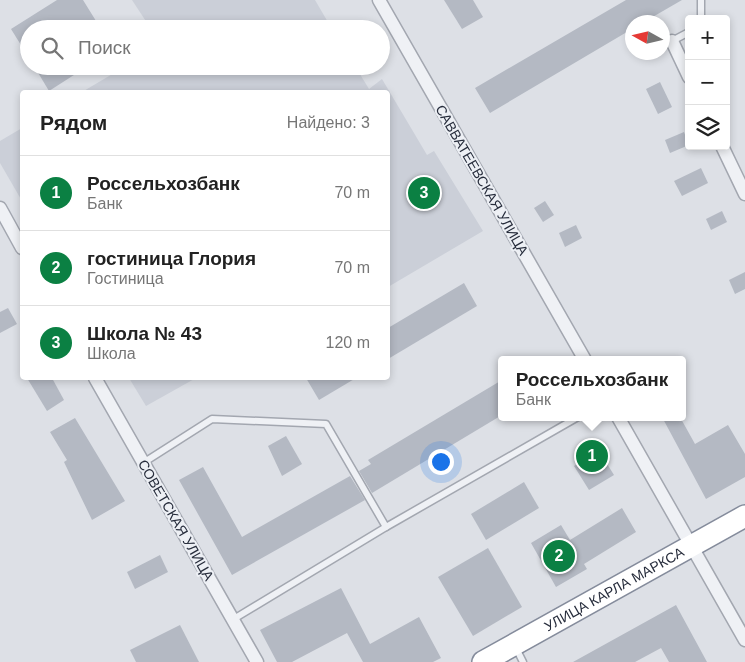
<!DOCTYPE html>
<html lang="ru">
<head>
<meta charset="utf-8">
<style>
	:root { --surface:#fff; --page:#f6f6f6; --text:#222; --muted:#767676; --line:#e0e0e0; --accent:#0b8043 }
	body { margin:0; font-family:Arial,sans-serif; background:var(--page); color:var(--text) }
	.controls { position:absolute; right:15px; top:15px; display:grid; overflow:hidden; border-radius:5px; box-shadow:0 2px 8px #0003 }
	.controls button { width:45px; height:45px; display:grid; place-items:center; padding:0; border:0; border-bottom:1px solid var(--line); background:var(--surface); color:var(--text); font:25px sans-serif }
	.compass { position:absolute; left:625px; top:15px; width:45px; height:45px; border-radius:50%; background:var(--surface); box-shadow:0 2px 8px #0003; rotate:278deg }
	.you { position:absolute; left:440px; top:461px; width:18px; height:18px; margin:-12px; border:4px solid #fff; border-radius:50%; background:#1a73e8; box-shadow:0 0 0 8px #1a73e833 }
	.badge { display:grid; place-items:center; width:32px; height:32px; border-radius:50%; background:var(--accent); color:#fff; font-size:16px; font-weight:700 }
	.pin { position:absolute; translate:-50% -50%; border:2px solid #fff; box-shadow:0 1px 5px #0006 }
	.popup { position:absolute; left:498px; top:356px; width:188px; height:65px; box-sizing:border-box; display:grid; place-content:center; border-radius:5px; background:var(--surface); filter:drop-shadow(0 1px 4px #0005); font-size:16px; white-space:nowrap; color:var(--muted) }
	.popup b { font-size:19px; color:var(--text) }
	.popup::after { content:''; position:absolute; left:50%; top:100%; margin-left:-10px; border:10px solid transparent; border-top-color:var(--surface) }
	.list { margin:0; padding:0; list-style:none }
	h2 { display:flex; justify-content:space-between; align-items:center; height:65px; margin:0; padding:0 20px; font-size:21px }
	h2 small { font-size:16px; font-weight:400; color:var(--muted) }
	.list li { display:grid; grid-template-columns:32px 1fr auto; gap:15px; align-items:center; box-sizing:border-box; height:75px; padding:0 20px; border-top:1px solid var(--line) }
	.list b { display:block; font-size:19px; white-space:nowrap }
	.list p { margin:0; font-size:16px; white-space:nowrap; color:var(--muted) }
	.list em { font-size:16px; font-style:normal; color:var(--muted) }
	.icon { flex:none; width:28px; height:28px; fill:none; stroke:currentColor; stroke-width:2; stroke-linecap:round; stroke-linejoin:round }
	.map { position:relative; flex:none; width:745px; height:662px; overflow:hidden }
	.search { position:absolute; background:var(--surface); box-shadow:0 2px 8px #0003; left:20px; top:20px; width:370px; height:55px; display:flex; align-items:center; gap:12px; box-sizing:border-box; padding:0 18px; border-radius:28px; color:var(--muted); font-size:19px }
	.panel { position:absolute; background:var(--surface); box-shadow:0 2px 8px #0003; left:20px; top:90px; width:370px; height:290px; border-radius:5px }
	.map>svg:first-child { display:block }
	.built { fill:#cbcfd8 }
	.building { fill:#b4b9c3 }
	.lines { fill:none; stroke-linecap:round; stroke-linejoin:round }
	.service-casing { stroke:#a3a7b0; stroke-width:9 }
	.minor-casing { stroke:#a3a7b0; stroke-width:15 }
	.trunk-casing { stroke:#858c9c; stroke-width:24 }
	.service { stroke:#eff1f5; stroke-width:6 }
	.minor { stroke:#eff1f5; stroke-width:12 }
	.trunk { stroke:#fff; stroke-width:21 }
	.labels { text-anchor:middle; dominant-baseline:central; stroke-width:4; stroke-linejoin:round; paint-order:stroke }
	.street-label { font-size:14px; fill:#272d3c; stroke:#eceff4 }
</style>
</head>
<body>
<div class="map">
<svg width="745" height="662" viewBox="0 0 745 662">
	<rect width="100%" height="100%" fill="#dde0e6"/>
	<g class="built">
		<path d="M132 0H315L332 29H151Z"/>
		<path d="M126 66H355L369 89 382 79 427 155 434 151 483 231 388 287V92H82Z"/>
		<path d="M22 128V201L0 163V141Z"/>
		<path d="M129 378H196L146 406Z"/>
	</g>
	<g class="building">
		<path d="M57 0H83L101 29H29V58L11 29Z"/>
		<path d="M444 0H473L483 17 462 29Z"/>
		<path d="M626 0H682L644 22H632V29L490 113 475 88Z"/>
		<path d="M34 66H88L49 91Z"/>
		<path d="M660 82 672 107 658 114 646 89Z"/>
		<path d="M684 132 689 145 670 153 665 140Z"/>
		<path d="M701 168 708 183 682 196 674 181Z"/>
		<path d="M545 201 554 215 543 222 534 208Z"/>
		<path d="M722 211 727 222 711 230 706 219Z"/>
		<path d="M576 225 582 238 565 247 559 233Z"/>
		<path d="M745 272V289L735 294 729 280Z"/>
		<path d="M464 283 477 306 388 359V328Z"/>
		<path d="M8 308 17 324 0 333V312Z"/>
		<path d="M27 378H52L64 400 47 411Z"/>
		<path d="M306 378H356L319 400Z"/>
		<path d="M502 380V415L372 493 359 471 371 464 368 460Z"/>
		<path d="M662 417H680L695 444 728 425 745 454V477L706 499Z"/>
		<path d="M75 418 125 501 92 520 64 462 67 460 50 432Z"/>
		<path d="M286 436 302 464 282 476 268 446Z"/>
		<path d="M599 451 614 475 589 490 574 466Z"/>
		<path d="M203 467 242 537 350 476 365 500 232 575 179 480Z"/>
		<path d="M524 482 539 508 486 540 471 514Z"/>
		<path d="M622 508 636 532 584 564 587 569 556 587 531 543 561 525 570 540Z"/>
		<path d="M488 548 522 607 473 636 438 577Z"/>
		<path d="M160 555 168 572 135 589 127 572Z"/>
		<path d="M341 588 370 644 419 617 441 658 433 662H363L347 633 292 662H277L260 630Z"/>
		<path d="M676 605 707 662H669L661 648 635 662H573Z"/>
		<path d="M180 625 199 662H136L130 650Z"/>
	</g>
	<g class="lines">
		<defs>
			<g id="service">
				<path d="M701 0V19"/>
				<path d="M672 41 689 32"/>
				<path d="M143 463 212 419 326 424 386 527"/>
				<path d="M232 620 386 527 578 417"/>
				<path d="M516 648 523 662"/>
			</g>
			<g id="minor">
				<path d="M379 0 585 360"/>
				<path d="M672 41 689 77"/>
				<path d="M722 146 745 194"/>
				<path d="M0 208 22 248"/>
				<path d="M95 378 257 662"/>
				<path d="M618 417 745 640"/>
			</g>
			<g id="trunk">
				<path id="s1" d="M483 662 745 516"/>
			</g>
		</defs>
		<use href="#service" class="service-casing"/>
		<use href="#minor" class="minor-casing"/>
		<use href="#trunk" class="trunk-casing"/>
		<use href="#service" class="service"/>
		<use href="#minor" class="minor"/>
		<use href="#trunk" class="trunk"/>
	</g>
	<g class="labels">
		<g class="street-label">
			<text transform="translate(482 180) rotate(60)">САВВАТЕЕВСКАЯ УЛИЦА</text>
			<text transform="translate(176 520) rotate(60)">СОВЕТСКАЯ УЛИЦА</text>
			<text stroke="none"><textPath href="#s1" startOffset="150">УЛИЦА КАРЛА МАРКСА</textPath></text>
		</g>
	</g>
</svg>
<div class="controls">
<button>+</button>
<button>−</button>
<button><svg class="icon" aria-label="layers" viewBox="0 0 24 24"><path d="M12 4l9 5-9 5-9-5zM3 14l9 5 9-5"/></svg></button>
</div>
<svg class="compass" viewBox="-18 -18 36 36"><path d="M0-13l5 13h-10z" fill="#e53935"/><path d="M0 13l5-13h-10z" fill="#767676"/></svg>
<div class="you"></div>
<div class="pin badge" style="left:592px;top:456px">1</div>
<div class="popup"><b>Россельхозбанк</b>Банк</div>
<div class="pin badge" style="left:559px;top:556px">2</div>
<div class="pin badge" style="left:424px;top:193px">3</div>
<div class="search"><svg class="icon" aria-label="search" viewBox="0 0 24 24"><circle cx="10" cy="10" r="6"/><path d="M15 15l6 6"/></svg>Поиск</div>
<section class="panel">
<h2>Рядом<small>Найдено: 3</small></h2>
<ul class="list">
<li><span class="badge">1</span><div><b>Россельхозбанк</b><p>Банк</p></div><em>70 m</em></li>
<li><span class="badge">2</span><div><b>гостиница Глория</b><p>Гостиница</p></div><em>70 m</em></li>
<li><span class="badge">3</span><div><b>Школа № 43</b><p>Школа</p></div><em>120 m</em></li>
</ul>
</section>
</div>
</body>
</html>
